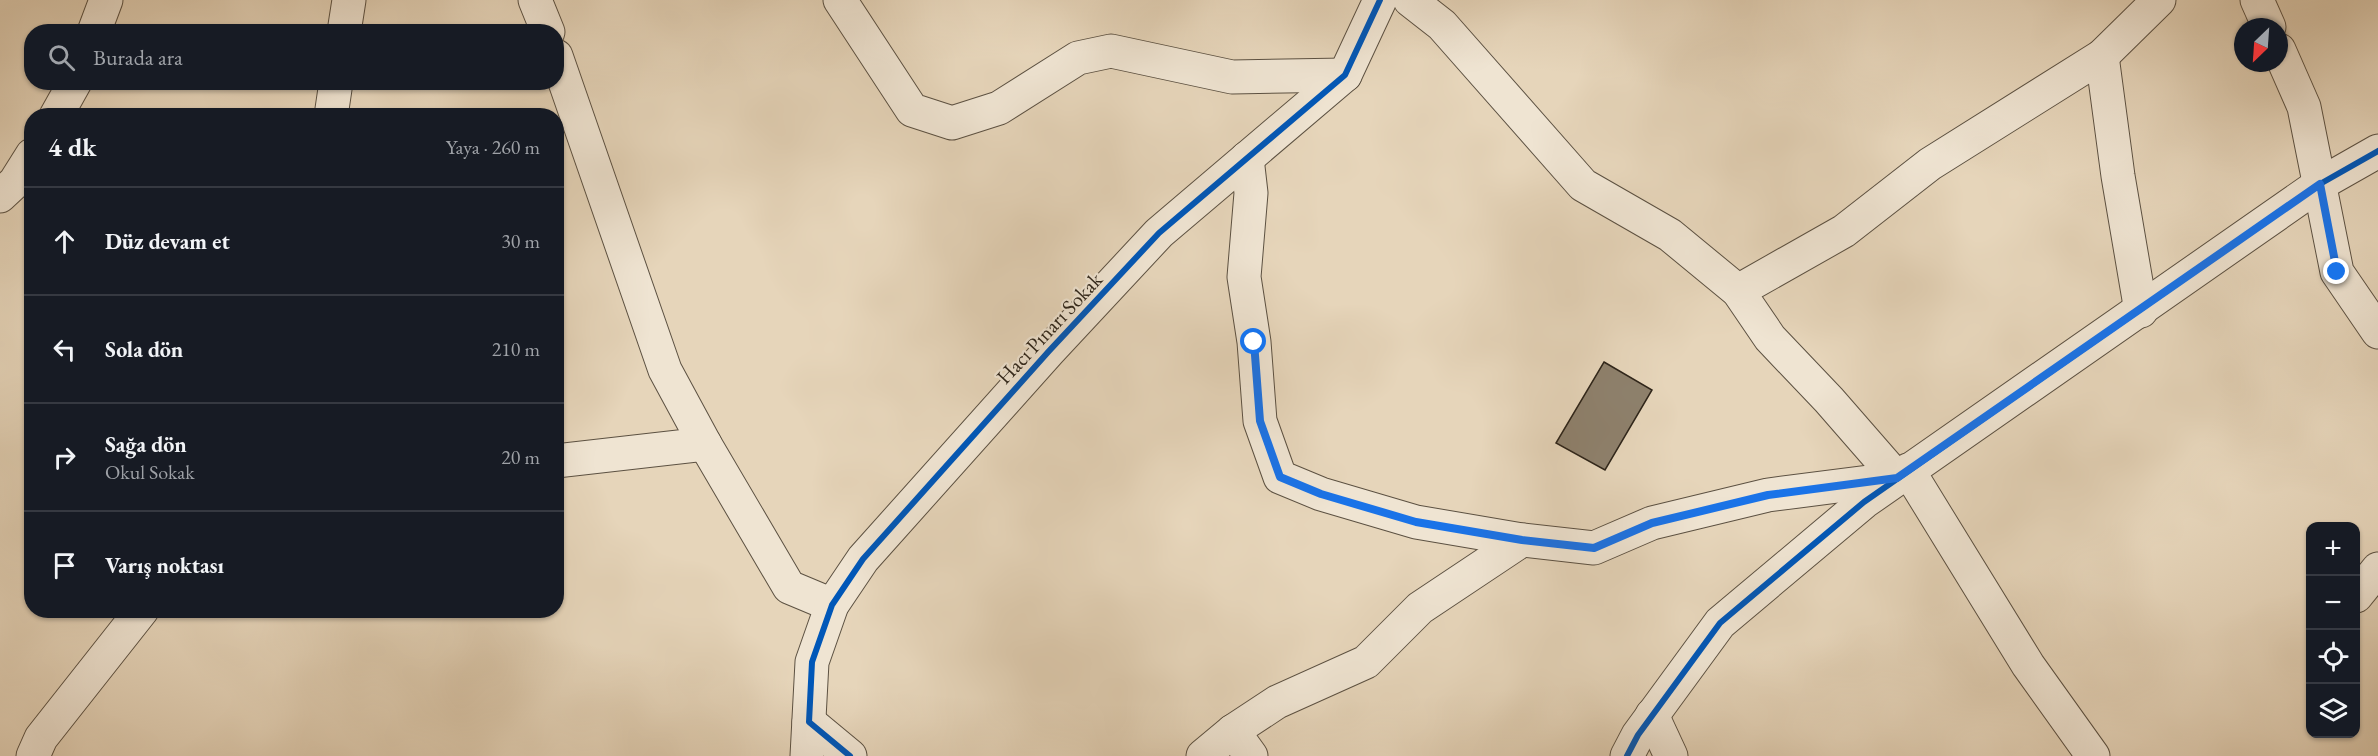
<!DOCTYPE html>
<html lang="tr">
<head>
<meta charset="utf-8">
<style>
	:root { --surface:#171b24; --page:#242831; --text:#f1f3f6; --muted:#9ea1a6; --line:#363941 }
	body { margin:0; font-family:"EB Garamond",serif; background:var(--page); color:var(--text) }
	.controls { position:absolute; right:18px; bottom:18px; display:grid; overflow:hidden; border-radius:12px; box-shadow:0 2px 4px #0004 }
	.controls button { width:54px; height:54px; display:grid; place-items:center; padding:0; border:0; border-bottom:2px solid var(--line); background:var(--surface); color:var(--text); font:30px sans-serif }
	.compass { position:absolute; left:2234px; top:18px; width:54px; height:54px; border-radius:50%; background:var(--surface); box-shadow:0 2px 4px #0004; rotate:205deg }
	.stop { position:absolute; width:18px; height:18px; margin:-14px; border:4px solid #1a73e8; border-radius:50%; background:#fff }
	.stop.end { background:#1a73e8; border-color:#fff; box-shadow:0 2px 6px #0008 }
	.list { margin:0; padding:0; list-style:none }
	h2 { display:flex; justify-content:space-between; align-items:center; height:78px; margin:0; padding:0 24px; font-size:26px }
	h2 small { font-size:20px; font-weight:400; color:var(--muted) }
	.list li { display:grid; grid-template-columns:39px 1fr auto; gap:18px; align-items:center; box-sizing:border-box; height:108px; padding:0 24px; border-top:2px solid var(--line) }
	.list b { display:block; font-size:22px; white-space:nowrap }
	.list p { margin:0; font-size:20px; white-space:nowrap; color:var(--muted) }
	.list em { font-size:20px; font-style:normal; color:var(--muted) }
	.icon { flex:none; width:33px; height:33px; fill:none; stroke:currentColor; stroke-width:2; stroke-linecap:round; stroke-linejoin:round }
	.map { position:relative; flex:none; width:2378px; height:756px; overflow:hidden }
	.search { position:absolute; background:var(--surface); box-shadow:0 2px 4px #0004; left:24px; top:24px; width:540px; height:66px; display:flex; align-items:center; gap:15px; box-sizing:border-box; padding:0 21px; border-radius:24px; color:var(--muted); font-size:22px }
	.panel { position:absolute; background:var(--surface); box-shadow:0 2px 4px #0004; left:24px; top:108px; width:540px; height:510px; border-radius:24px }
	.map>svg:first-child { display:block }
	.building { fill:#8e816d; stroke:#2e251a; stroke-width:1.5 }
	.lines { fill:none; stroke-linecap:round; stroke-linejoin:round }
	.minor-casing { stroke:#5c5142; stroke-width:35 }
	.minor { stroke:#efe4d2; stroke-width:33 }
	.cycleway-casing { stroke:#efe4d2; stroke-width:10 }
	.cycleway { stroke:#0057b8; stroke-width:6 }
	.route { stroke:#1a73e8; stroke-width:8 }
	.labels { text-anchor:middle; dominant-baseline:central; stroke-width:4.5; stroke-linejoin:round; paint-order:stroke }
	.street-label { font-size:21px; fill:#2e251a; stroke:#efe4d2 }
</style>
</head>
<body>
<div class="map">
<svg width="2378" height="756" viewBox="0 0 2378 756">
	<rect width="100%" height="100%" fill="#e6d5ba"/>
	<filter id="stains"><feTurbulence type="fractalNoise" baseFrequency=".00333" numOctaves="4"/><feColorMatrix values="0 0 0 0 .2 0 0 0 0 .09 0 0 0 0 .02 0 0 0 .5 -.17"/></filter>
	<radialGradient id="worn" r=".72"><stop offset=".6" stop-color="#630" stop-opacity="0"/><stop offset="1" stop-color="#630" stop-opacity=".3"/></radialGradient>
	<path class="building" d="M1604 362 1652 390 1605 470 1556 443Z"/>
	<g class="lines">
		<defs>
			<g id="minor">
				<path d="M535 0 548 32"/>
				<path d="M840 0 912 110 952 123 999 108 1078 58 1111 51 1232 77 1345 75"/>
				<path d="M1410 0 1442 25 1583 185 1670 235 1738 291 1770 338 1829 400 1897 478"/>
				<path d="M2257 0 2269 27"/>
				<path d="M94 32 106 0"/>
				<path d="M344 32 349 0"/>
				<path d="M2279 50 2304 107 2337 272 2378 332"/>
				<path d="M556 56 665 370 705 444 789 587 832 605"/>
				<path d="M2102 56 2118 176 2141 311"/>
				<path d="M56 116 75 82"/>
				<path d="M331 116 336 82"/>
				<path d="M1247 158 1251 193 1244 277 1254 342 1260 421 1280 477 1321 494 1416 522 1522 540 1594 548 1652 523 1768 495 1892 479"/>
				<path d="M0 196 15 182 32 155"/>
				<path d="M1738 291 1844 231 1930 164 2102 56 2159 0"/>
				<path d="M556 461 705 444"/>
				<path d="M1908 470 2028 665 2093 756"/>
				<path d="M2356 596 2378 569"/>
				<path d="M1652 715 1671 756"/>
				<path d="M809 722 850 756"/>
				<path d="M1233 731 1251 756"/>
				<path d="M33 756 41 738 142 610"/>
				<path d="M807 756 812 662 832 605 863 559 1049 351 1159 233 1345 75 1380 0"/>
				<path d="M1203 756 1233 731 1277 702 1366 662 1420 608 1522 540"/>
				<path d="M1627 756 1638 735 1720 623 1864 502 2320 184 2378 151"/>
			</g>
		</defs>
		<use href="#minor" class="minor-casing"/>
		<use href="#minor" class="minor"/>
		<defs>
			<g id="cycleway">
				<path d="M850 756 809 722 812 662 832 605 863 559 1049 351 1159 233 1345 75 1380 0"/>
				<path d="M1627 756 1638 735 1720 623 1864 502 2320 184 2378 151"/>
			</g>
		</defs>
		<use href="#cycleway" class="cycleway-casing"/>
		<use href="#cycleway" class="cycleway"/>
	</g>
	<g class="lines">
		<path class="route" d="M1254 342 1260 421 1280 477 1321 494 1416 522 1522 540 1594 548 1652 523 1768 495 1897 478 2320 184 2337 272"/>
	</g>
	<g class="labels">
		<g class="street-label">
			<text transform="translate(1049 328) rotate(-47)">Hacı Pınarı Sokak</text>
		</g>
	</g>
	<rect width="100%" height="100%" filter="url(#stains)"/>
	<rect width="100%" height="100%" fill="url(#worn)"/>
</svg>
<div class="controls">
<button>+</button>
<button>−</button>
<button><svg class="icon" aria-label="locate" viewBox="0 0 24 24"><circle cx="12" cy="12" r="6"/><path d="M12 2v4M12 18v4M2 12h4M18 12h4"/></svg></button>
<button><svg class="icon" aria-label="layers" viewBox="0 0 24 24"><path d="M12 4l9 5-9 5-9-5zM3 14l9 5 9-5"/></svg></button>
</div>
<svg class="compass" viewBox="-18 -18 36 36"><path d="M0-13l5 13h-10z" fill="#e53935"/><path d="M0 13l5-13h-10z" fill="#9ea1a6"/></svg>
<div class="stop" style="left:1254px;top:342px"></div>
<div class="stop end" style="left:2337px;top:272px"></div>
<div class="search"><svg class="icon" aria-label="search" viewBox="0 0 24 24"><circle cx="10" cy="10" r="6"/><path d="M15 15l6 6"/></svg>Burada ara</div>
<section class="panel">
<h2>4 dk<small>Yaya · 260 m</small></h2>
<ul class="list">
<li><svg class="icon" aria-label="ahead" viewBox="0 0 24 24"><path d="M12 20V5M6 11l6-6 6 6"/></svg><div><b>Düz devam et</b></div><em>30 m</em></li>
<li><svg class="icon" aria-label="left" viewBox="0 0 24 24"><path d="M17 20v-9H6M10 6l-5 5 5 5"/></svg><div><b>Sola dön</b></div><em>210 m</em></li>
<li><svg class="icon" aria-label="right" viewBox="0 0 24 24"><path d="M7 20v-9h11M14 6l5 5-5 5"/></svg><div><b>Sağa dön</b><p>Okul Sokak</p></div><em>20 m</em></li>
<li><svg class="icon" aria-label="arrive" viewBox="0 0 24 24"><path d="M6 21V4h12l-3 4 3 4H6"/></svg><div><b>Varış noktası</b></div></li>
</ul>
</section>
</div>
</body>
</html>
